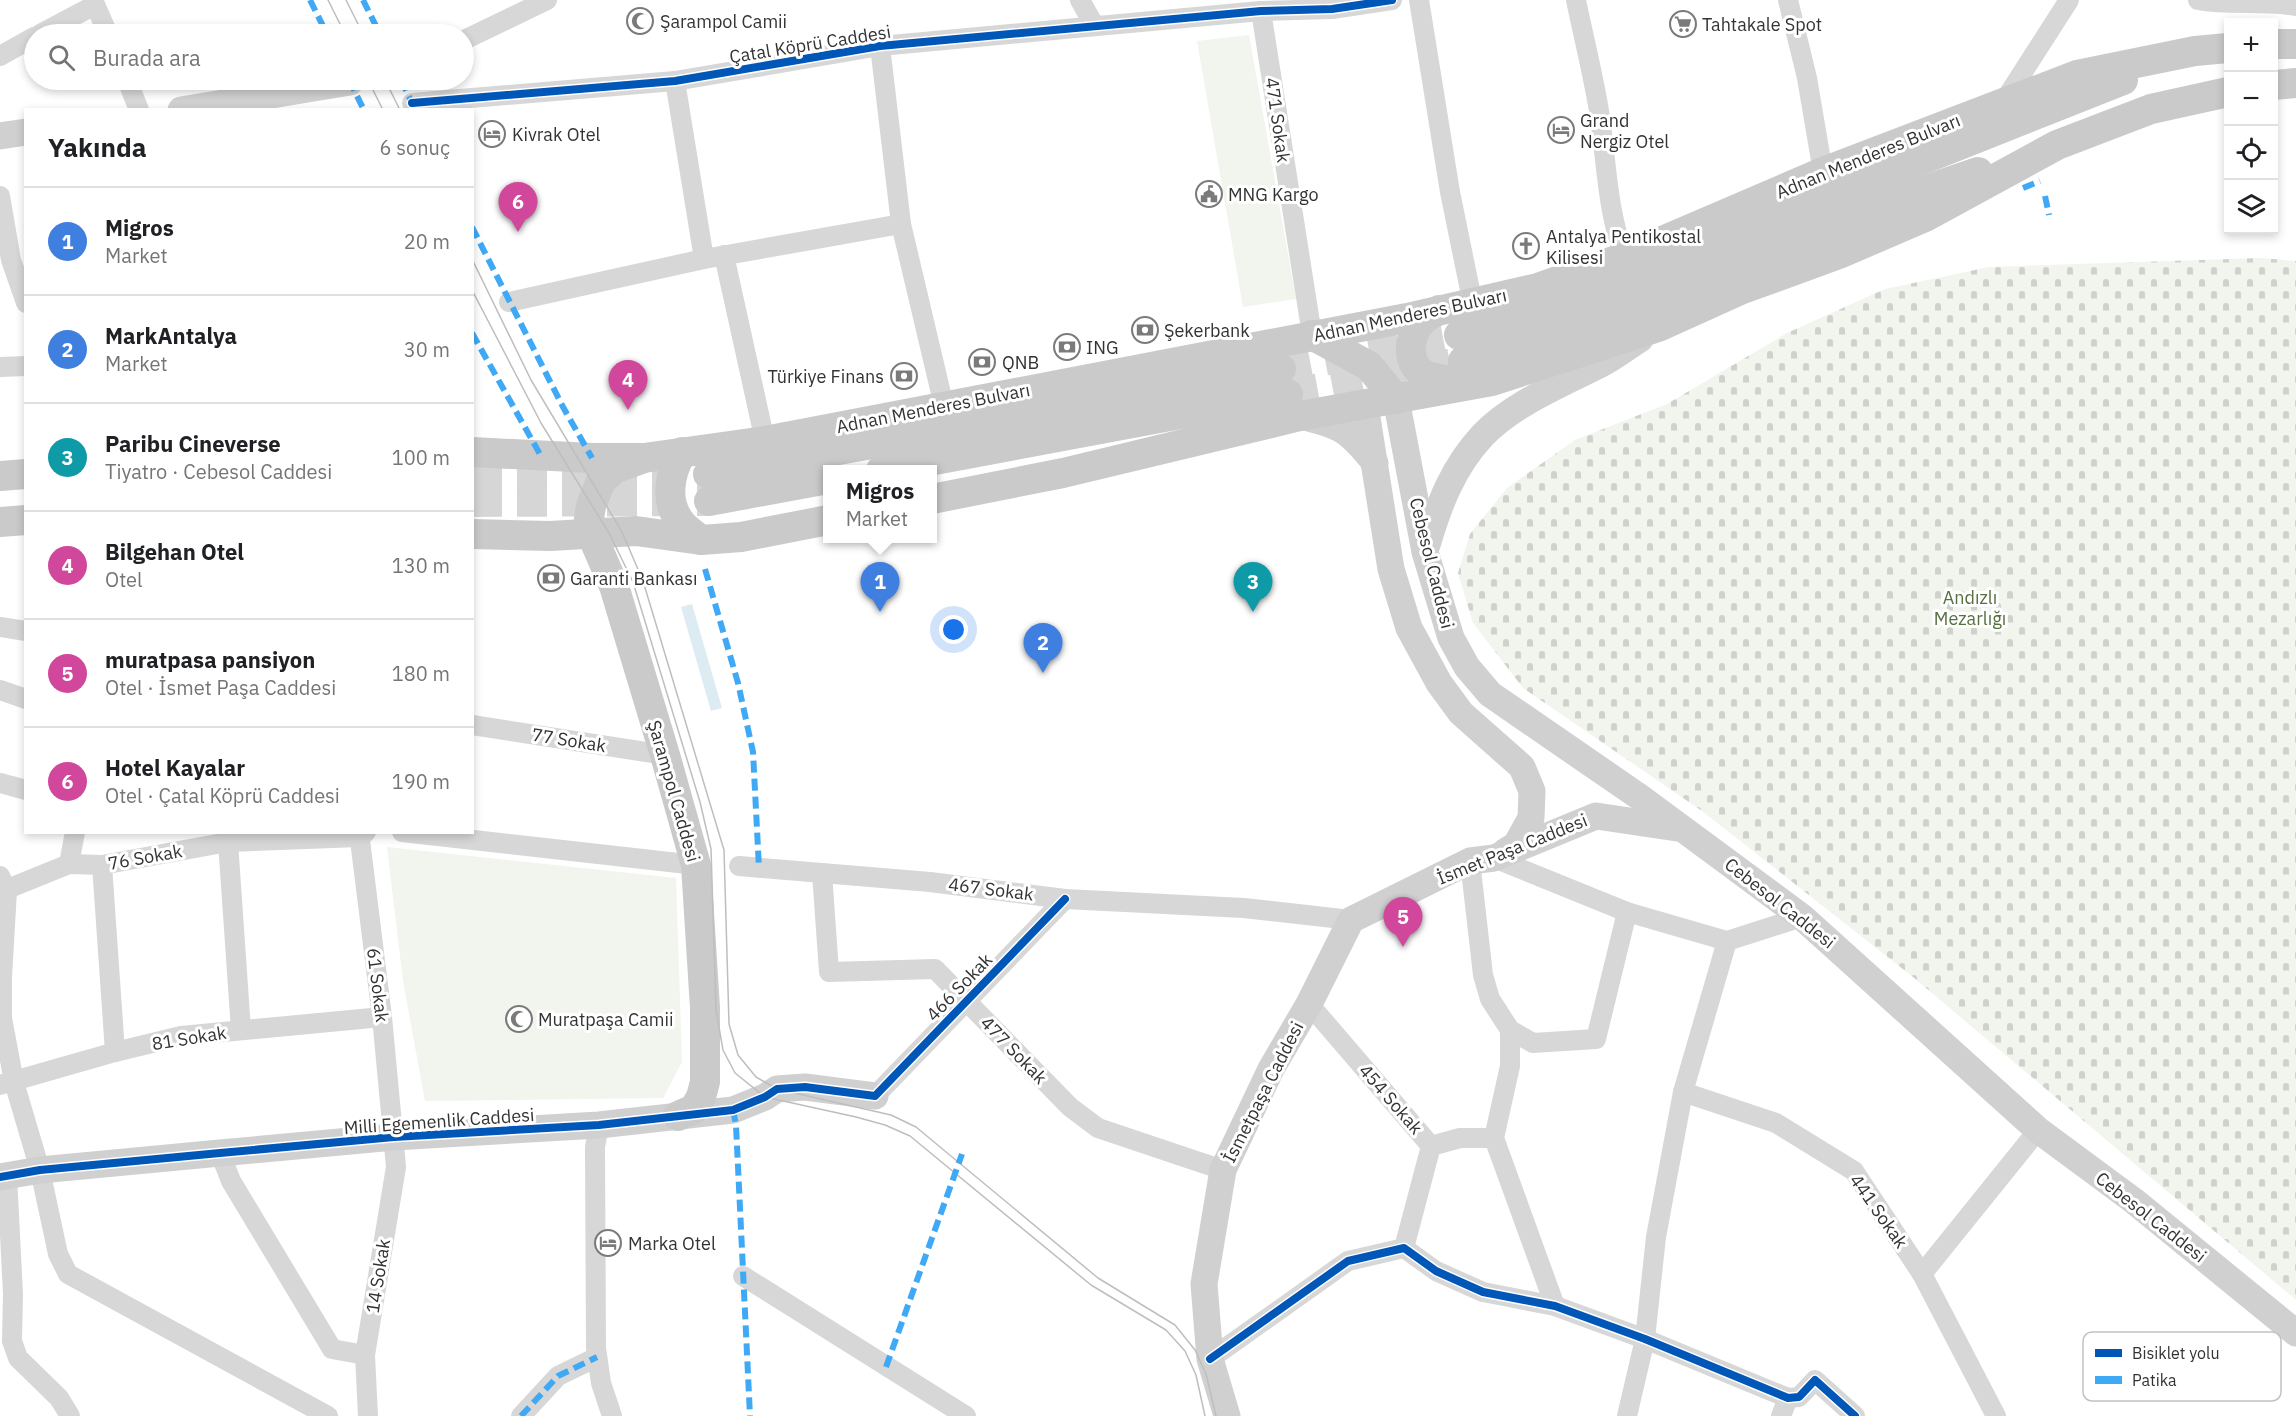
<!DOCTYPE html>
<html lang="tr">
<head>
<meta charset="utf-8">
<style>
	:root { --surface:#fff; --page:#f2f2f2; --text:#202124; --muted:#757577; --line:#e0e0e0; --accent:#db2777 }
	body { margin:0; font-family:"IBM Plex Sans",sans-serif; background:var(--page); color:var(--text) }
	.controls { position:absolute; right:18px; top:18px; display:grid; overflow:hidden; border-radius:0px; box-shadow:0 3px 9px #0003 }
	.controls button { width:54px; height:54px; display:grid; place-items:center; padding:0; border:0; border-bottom:2px solid var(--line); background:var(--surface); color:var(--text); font:30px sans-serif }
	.you { position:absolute; left:954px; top:630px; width:21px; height:21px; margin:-15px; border:4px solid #fff; border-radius:50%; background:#1a73e8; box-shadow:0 0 0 9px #1a73e833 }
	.badge { display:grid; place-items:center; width:39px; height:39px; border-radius:50%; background:var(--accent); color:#fff; font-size:20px; font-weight:700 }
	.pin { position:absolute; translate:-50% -50px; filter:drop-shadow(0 2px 3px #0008) }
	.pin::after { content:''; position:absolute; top:32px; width:21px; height:18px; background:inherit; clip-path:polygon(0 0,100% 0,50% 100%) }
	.popup { position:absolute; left:823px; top:465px; width:114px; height:78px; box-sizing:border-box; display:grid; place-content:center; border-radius:0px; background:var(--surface); filter:drop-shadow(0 2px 4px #0005); font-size:20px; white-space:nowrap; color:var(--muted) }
	.popup b { font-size:22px; color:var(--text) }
	.popup::after { content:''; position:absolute; left:50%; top:100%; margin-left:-12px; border:12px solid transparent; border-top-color:var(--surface) }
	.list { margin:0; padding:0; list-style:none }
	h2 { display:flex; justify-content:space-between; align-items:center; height:78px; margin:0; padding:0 24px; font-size:26px }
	h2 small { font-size:20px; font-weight:400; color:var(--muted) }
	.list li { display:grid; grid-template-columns:39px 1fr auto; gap:18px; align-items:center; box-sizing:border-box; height:108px; padding:0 24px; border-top:2px solid var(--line) }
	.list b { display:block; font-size:22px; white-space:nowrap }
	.list p { margin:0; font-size:20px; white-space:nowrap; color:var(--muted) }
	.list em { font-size:20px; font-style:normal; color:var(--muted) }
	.icon { flex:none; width:33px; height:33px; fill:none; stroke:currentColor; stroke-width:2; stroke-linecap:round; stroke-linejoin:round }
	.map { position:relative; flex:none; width:2296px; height:1416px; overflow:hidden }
	.search { position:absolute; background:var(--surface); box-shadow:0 3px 9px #0003; left:24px; top:24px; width:450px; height:66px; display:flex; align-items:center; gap:15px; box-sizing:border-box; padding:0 21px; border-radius:33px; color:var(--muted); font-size:22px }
	.panel { position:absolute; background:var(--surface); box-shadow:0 3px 9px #0003; left:24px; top:108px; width:450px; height:726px; border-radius:0px }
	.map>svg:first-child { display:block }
	.cemetery { fill:url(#cemetery-stones) }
	.park { fill:#f1f5ed }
	.water { fill:#ddebf3 }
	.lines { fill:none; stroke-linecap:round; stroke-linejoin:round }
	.primary-tunnel { stroke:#d6d6d6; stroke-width:30; stroke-dasharray:30 15; stroke-linecap:butt }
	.street { stroke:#d7d7d7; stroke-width:20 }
	.secondary { stroke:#d0d0d0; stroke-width:27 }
	.primary { stroke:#cacaca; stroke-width:30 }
	.tram { stroke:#bebebe; stroke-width:1.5 }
	.quiet { stroke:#3fa9f5; stroke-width:6; stroke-dasharray:12 6; stroke-linecap:butt }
	.cycleway-casing { stroke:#fff; stroke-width:11 }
	.cycleway { stroke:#0057b8; stroke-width:8 }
	.labels { text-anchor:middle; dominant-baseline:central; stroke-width:6; stroke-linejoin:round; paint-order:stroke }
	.poi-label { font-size:18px; fill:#333; stroke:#fff; text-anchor:start }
	.street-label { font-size:18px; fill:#333; stroke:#fff }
	.park-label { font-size:18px; fill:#56703f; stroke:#fff }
	.key { fill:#fff; stroke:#c2c2c2; stroke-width:1.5 }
	.key-label { font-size:16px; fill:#333 }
</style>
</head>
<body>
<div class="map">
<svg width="2296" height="1416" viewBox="0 0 2296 1416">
	<defs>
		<pattern id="cemetery-stones" width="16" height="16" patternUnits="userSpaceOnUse" patternTransform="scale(1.5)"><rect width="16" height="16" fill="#f1f5ed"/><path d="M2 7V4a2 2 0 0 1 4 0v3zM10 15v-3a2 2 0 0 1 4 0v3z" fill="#cfd2cc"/></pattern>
	</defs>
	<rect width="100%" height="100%" fill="#fff"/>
	<path class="cemetery" d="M2261 258 2296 261V1300L1913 977 1702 811 1523 688 1473 623 1458 573 1470 534 1507 488 1575 440 1667 404 1787 333 1885 289 1989 267Z"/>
	<g class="park">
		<path d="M1249 35 1296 299 1243 307 1197 41Z"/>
		<path d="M387 847 676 878 682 1062 663 1098 425 1101 403 981Z"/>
	</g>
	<path class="water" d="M692 604 722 708 711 711 681 607Z"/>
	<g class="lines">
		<g class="primary-tunnel">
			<path d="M1281 369 1459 335"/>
			<path d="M1288 394 1463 361"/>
			<path d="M472 475 708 474"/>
			<path d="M472 502 709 501"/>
		</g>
		<g class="street">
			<path d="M93 0 108 34"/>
			<path d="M1080 0 1094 25"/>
			<path d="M1419 0 1450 192 1471 295"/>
			<path d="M1576 0C1584 39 1594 78 1600 117 1606 160 1608 217 1625 257"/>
			<path d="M1788 0 1807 78 1823 172"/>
			<path d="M2198 0C2230 6 2264 0 2296 6"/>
			<path d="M1261 11 1312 335"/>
			<path d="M40 34 95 5"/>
			<path d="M464 40 547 0"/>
			<path d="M880 46 901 224 944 406"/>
			<path d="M0 56 34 37"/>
			<path d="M127 80 139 110"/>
			<path d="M675 81 704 259 901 224"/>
			<path d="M412 103 675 81 880 46 1261 11 1332 9 1392 0"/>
			<path d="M2003 103 2069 0"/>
			<path d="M0 196 11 260 26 303"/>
			<path d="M724 255 765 441"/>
			<path d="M509 302 704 259"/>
			<path d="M0 367 26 366"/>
			<path d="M0 627 26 631"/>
			<path d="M0 690 26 699"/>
			<path d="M472 725 665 755"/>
			<path d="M0 783 26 790"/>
			<path d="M359 832 382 1017 396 1167 365 1355 368 1416"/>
			<path d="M402 832 696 865"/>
			<path d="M228 842 241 1030"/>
			<path d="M1494 858 1627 912 1727 941 1802 917"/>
			<path d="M1470 861 1483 975 1490 999 1510 1030 1533 1043 1596 1039 1627 912"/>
			<path d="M69 864 75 832"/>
			<path d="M102 865 115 1052"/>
			<path d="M739 866 930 882 1065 899 1244 908 1351 920"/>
			<path d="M822 873 829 972 935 969 1070 1107 1098 1128 1223 1170"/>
			<path d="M0 876 7 891 2 977V1018L14 1082 40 1170 58 1254 68 1274 328 1416"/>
			<path d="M0 892 69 864 102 865 228 842 359 837 366 832"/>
			<path d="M1309 1004 1431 1146 1460 1138H1494"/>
			<path d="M1510 1030V1066L1494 1138 1555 1306"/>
			<path d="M0 1085 115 1052 181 1036 382 1017"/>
			<path d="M1683 1092 1776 1123 1854 1171 1922 1274 1996 1416"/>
			<path d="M875 1096 1065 899"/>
			<path d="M599 1125 595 1147 596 1348 601 1383 612 1416"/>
			<path d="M220 1153 231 1181 332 1349 365 1355"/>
			<path d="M7 1176 13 1294 12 1341 18 1358 59 1398 70 1416"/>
			<path d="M1404 1248 1431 1146"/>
			<path d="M1922 1274 2038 1130"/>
			<path d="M743 1276 966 1416"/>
			<path d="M1210 1359 1348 1261 1404 1248 1436 1271 1483 1292 1555 1306 1645 1339 1788 1398 1799 1397 1815 1380 1855 1416"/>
			<path d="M521 1416 558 1376 597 1357"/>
			<path d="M1627 1416 1645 1339 1656 1237 1683 1092 1727 941"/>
			<path d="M1781 1416 1788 1398"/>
		</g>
		<g class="secondary">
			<path d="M181 110 350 82"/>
			<path d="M0 136 26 132"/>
			<path d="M1396 399 1425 552 1451 638 1467 667 1490 694 1641 798 1802 917 2038 1130 2134 1201 2296 1333"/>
			<path d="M1365 405 1391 569 1409 628 1439 683 1461 713 1522 767 1532 791 1531 818 1516 845 1506 851"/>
			<path d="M1300 416C1341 425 1349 430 1375 463"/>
			<path d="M1427 545C1439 504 1453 467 1483 435 1514 403 1562 384 1601 364 1615 357 1627 347 1640 339"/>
			<path d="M0 1177 40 1170 220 1153 394 1137 599 1125 733 1110 765 1097 777 1089 805 1087 875 1096"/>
			<path d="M1227 1416 1210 1359 1204 1284 1223 1170 1271 1069 1309 1004 1351 920 1470 861 1494 858 1596 816 1677 828"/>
		</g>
		<g class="primary">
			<path d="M2274 44H2296"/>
			<path d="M2274 85 2296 83"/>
			<path d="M1439 310C1434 313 1427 316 1423 320 1408 334 1405 364 1425 375 1432 379 1453 381 1462 383"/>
			<path d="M1312 335 1369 366 1396 399"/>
			<path d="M1459 335 1588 302 1909 165 2123 80"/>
			<path d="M1463 361C1640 313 1804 230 1978 172"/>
			<path d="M472 452 592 458H644L765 441 1407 318 1538 288 1625 257 1823 172 2077 75 2195 51 2228 48"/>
			<path d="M682 452C669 474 664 503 682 524 687 530 695 535 701 540"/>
			<path d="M639 460 614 469 601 481 591 506 588 526 614 586 665 755 696 865 705 1008V1082L701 1097 694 1109 678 1116"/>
			<path d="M881 470 1288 394"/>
			<path d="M708 474 1281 369"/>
			<path d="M0 476 26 474"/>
			<path d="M932 499 1063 473 1300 416 1492 381 1658 327 1740 290 1839 254 1925 217 2057 145 2151 109 2228 92"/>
			<path d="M709 501 828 479"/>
			<path d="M0 522 26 520"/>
			<path d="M472 534 550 536 636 531 701 540 741 537 828 520"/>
		</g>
		<g class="tram">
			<path d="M328 0 345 34"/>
			<path d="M346 0 363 34"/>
			<path d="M368 80 383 110"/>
			<path d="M385 80 400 110"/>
			<path d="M472 259 531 380 622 532 643 581 724 850 729 1024 738 1055 756 1077 777 1089 891 1115 916 1127 1098 1278 1175 1325 1195 1350 1206 1374 1216 1416"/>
			<path d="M472 290 541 423 609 533 633 582 700 802 711 849 716 1010 723 1050 735 1073 765 1097 856 1117 885 1125 910 1136 1091 1285 1166 1330 1185 1351 1196 1375 1205 1416"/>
		</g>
		<g class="quiet">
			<path d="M310 0 327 34"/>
			<path d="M363 0 380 34"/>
			<path d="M349 80 364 110"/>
			<path d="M401 80 414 107"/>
			<path d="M2023 188 2040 181"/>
			<path d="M2045 196 2049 215"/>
			<path d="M472 227 563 407 592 458"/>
			<path d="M472 333 541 456"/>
			<path d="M705 569 738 683 753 752 759 868"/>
			<path d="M733 1110 736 1125 750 1416"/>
			<path d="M886 1367 962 1154"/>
			<path d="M521 1416 558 1376 597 1357"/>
		</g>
		<defs>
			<g id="cycleway">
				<path d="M412 103 675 81 880 46 1261 11 1332 9 1392 0"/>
				<path d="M0 1177 40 1170 220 1153 394 1137 599 1125 733 1110 765 1097 777 1089 805 1087 875 1096 1065 899"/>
				<path d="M1210 1359 1348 1261 1404 1248 1436 1271 1483 1292 1555 1306 1645 1339 1788 1398 1799 1397 1815 1380 1855 1416"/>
			</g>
		</defs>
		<use href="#cycleway" class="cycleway-casing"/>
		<use href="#cycleway" class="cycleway"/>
	</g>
	<defs>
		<symbol id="mosque-ring" viewBox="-11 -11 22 22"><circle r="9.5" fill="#fff" stroke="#7a7a7a" stroke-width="1.5"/><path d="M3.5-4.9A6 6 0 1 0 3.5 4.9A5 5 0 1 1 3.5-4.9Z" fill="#7a7a7a"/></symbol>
		<symbol id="supermarket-ring" viewBox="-11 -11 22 22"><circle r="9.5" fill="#fff" stroke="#7a7a7a" stroke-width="1.5"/><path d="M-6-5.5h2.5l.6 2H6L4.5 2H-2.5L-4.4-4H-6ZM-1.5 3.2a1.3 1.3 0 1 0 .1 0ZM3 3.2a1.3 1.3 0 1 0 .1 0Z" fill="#7a7a7a"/></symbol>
		<symbol id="hotel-ring" viewBox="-11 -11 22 22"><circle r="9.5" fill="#fff" stroke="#7a7a7a" stroke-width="1.5"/><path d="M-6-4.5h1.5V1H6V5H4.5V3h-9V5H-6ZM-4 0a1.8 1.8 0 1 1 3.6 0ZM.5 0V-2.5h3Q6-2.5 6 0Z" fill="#7a7a7a"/></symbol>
		<symbol id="civic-ring" viewBox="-11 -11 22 22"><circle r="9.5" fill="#fff" stroke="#7a7a7a" stroke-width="1.5"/><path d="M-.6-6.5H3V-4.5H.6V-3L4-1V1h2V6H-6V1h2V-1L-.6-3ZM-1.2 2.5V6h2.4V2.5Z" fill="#7a7a7a"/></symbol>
		<symbol id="church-ring" viewBox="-11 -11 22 22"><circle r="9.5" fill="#fff" stroke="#7a7a7a" stroke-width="1.5"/><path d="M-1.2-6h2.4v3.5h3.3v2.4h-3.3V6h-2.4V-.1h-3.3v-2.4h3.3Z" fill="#7a7a7a"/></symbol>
		<symbol id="bank-ring" viewBox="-11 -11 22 22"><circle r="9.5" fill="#fff" stroke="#7a7a7a" stroke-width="1.5"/><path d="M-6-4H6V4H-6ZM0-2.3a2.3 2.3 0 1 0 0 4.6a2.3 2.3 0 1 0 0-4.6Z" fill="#7a7a7a"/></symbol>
	</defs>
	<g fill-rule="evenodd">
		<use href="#mosque-ring" x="625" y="6" width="30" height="30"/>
		<use href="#supermarket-ring" x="1668" y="9" width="30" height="30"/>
		<use href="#hotel-ring" x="1546" y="115" width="30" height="30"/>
		<use href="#hotel-ring" x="477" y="119" width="30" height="30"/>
		<use href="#civic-ring" x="1194" y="179" width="30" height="30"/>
		<use href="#church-ring" x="1511" y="231" width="30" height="30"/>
		<use href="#bank-ring" x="1130" y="315" width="30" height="30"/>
		<use href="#bank-ring" x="1052" y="332" width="30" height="30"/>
		<use href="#bank-ring" x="967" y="347" width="30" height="30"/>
		<use href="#bank-ring" x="889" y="361" width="30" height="30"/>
		<use href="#bank-ring" x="536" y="563" width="30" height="30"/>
		<use href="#mosque-ring" x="504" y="1004" width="30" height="30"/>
		<use href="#hotel-ring" x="593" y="1228" width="30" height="30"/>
	</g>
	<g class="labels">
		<g class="poi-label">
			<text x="660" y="21">Şarampol Camii</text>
			<text x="1702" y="24">Tahtakale Spot</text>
			<text x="1580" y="120">Grand<tspan x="1580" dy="21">Nergiz Otel</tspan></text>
			<text x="512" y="134">Kivrak Otel</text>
			<text x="1228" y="194">MNG Kargo</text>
			<text x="1546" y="236">Antalya Pentikostal<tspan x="1546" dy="21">Kilisesi</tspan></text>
			<text x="1164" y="330">Şekerbank</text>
			<text x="1086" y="347">ING</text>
			<text x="1002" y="362">QNB</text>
			<text x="884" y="376" text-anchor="end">Türkiye Finans</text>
			<text x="570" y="578">Garanti Bankası</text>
			<text x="538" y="1019">Muratpaşa Camii</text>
			<text x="628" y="1243">Marka Otel</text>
		</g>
		<g class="street-label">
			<text transform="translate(810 44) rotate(-9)">Çatal Köprü Caddesi</text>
			<text transform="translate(1278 120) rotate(82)">471 Sokak</text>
			<text transform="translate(1868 156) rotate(-22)">Adnan Menderes Bulvarı</text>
			<text transform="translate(1410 315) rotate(-12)">Adnan Menderes Bulvarı</text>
			<text transform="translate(933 408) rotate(-11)">Adnan Menderes Bulvarı</text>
			<text transform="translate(1432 563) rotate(76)">Cebesol Caddesi</text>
			<text transform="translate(569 740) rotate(9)">77 Sokak</text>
			<text transform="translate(674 791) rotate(74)">Şarampol Caddesi</text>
			<text transform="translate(1512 849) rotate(-22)">İsmet Paşa Caddesi</text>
			<text transform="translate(145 857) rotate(-10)">76 Sokak</text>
			<text transform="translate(991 889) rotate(7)">467 Sokak</text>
			<text transform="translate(1780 903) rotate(38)">Cebesol Caddesi</text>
			<text transform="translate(378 985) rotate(83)">61 Sokak</text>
			<text transform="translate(959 987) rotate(-46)">466 Sokak</text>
			<text transform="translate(189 1038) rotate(-9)">81 Sokak</text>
			<text transform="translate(1014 1050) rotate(46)">477 Sokak</text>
			<text transform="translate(1263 1092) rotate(-63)">İsmetpaşa Caddesi</text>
			<text transform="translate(1391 1099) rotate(49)">454 Sokak</text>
			<text transform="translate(439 1121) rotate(-4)">Milli Egemenlik Caddesi</text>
			<text transform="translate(1879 1211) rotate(55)">441 Sokak</text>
			<text transform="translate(2151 1217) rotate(38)">Cebesol Caddesi</text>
			<text transform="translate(378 1276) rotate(-81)">14 Sokak</text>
		</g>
		<g class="park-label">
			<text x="1970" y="597">Andızlı<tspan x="1970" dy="21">Mezarlığı</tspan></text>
		</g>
	</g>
	<rect x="2083" y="1332" width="198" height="69" rx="9" class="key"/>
	<rect x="2095" y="1349" width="27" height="8" fill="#0057b8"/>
	<rect x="2095" y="1376" width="27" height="8" fill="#3fa9f5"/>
	<g class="key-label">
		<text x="2132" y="1359">Bisiklet yolu</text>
		<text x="2132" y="1386">Patika</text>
	</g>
</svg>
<div class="controls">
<button>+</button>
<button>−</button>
<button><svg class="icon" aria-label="locate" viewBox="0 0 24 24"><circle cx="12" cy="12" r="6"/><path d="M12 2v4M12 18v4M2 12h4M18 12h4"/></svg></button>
<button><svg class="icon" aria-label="layers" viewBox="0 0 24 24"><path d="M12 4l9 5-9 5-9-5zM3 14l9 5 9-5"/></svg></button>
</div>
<div class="you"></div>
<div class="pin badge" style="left:880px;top:612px;background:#3f7fe0">1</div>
<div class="popup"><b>Migros</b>Market</div>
<div class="pin badge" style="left:1043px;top:673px;background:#3f7fe0">2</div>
<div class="pin badge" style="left:1253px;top:612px;background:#0f9aa8">3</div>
<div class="pin badge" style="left:628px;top:410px;background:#d1479c">4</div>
<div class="pin badge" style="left:1403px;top:947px;background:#d1479c">5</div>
<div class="pin badge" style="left:518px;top:232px;background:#d1479c">6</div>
<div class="search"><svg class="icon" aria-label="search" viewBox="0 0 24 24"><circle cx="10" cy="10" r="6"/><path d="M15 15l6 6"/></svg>Burada ara</div>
<section class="panel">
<h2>Yakında<small>6 sonuç</small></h2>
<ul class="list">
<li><span class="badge" style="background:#3f7fe0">1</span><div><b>Migros</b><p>Market</p></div><em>20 m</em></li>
<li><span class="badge" style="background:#3f7fe0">2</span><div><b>MarkAntalya</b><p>Market</p></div><em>30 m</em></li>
<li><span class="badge" style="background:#0f9aa8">3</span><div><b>Paribu Cineverse</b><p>Tiyatro · Cebesol Caddesi</p></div><em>100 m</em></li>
<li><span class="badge" style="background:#d1479c">4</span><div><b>Bilgehan Otel</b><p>Otel</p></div><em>130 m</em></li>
<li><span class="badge" style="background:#d1479c">5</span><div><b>muratpasa pansiyon</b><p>Otel · İsmet Paşa Caddesi</p></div><em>180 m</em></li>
<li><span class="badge" style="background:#d1479c">6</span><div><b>Hotel Kayalar</b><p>Otel · Çatal Köprü Caddesi</p></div><em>190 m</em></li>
</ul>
</section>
</div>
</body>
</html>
